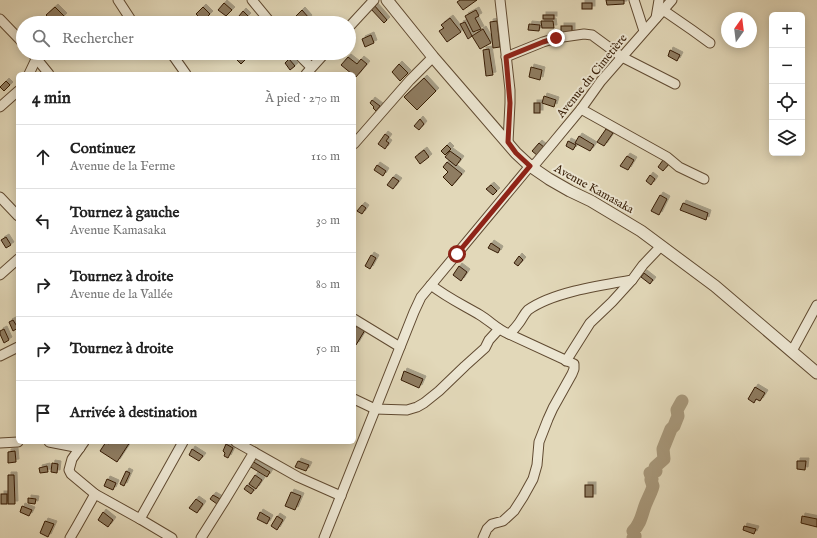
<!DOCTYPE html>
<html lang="fr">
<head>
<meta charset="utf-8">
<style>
	:root { --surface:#fff; --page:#f2f2f2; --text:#222; --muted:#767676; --line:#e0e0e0 }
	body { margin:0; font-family:"IM FELL English",serif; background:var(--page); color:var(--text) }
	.controls { position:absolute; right:12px; top:12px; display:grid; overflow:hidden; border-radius:6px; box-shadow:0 2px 10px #0003 }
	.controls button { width:36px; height:36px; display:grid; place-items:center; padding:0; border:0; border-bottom:1px solid var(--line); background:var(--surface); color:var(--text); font:20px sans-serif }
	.compass { position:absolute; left:721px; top:12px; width:36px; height:36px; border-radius:50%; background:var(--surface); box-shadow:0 2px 10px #0003; rotate:14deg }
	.stop { position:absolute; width:12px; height:12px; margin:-9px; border:3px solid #8f2418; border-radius:50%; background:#fff }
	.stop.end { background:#8f2418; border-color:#fff; box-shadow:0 1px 4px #0008 }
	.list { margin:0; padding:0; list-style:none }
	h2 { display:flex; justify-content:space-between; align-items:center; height:52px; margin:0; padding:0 16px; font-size:17px }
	h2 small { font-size:13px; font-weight:400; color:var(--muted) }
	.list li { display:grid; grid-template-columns:26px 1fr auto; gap:12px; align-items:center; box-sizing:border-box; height:64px; padding:0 16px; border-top:1px solid var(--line) }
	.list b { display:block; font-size:15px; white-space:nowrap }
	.list p { margin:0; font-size:13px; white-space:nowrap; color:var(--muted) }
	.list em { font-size:13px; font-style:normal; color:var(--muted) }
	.icon { flex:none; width:22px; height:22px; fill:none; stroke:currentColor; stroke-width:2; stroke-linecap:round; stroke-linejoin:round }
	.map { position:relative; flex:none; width:817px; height:538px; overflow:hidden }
	.search { position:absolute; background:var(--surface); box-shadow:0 2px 10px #0003; left:16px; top:16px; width:340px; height:44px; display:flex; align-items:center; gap:10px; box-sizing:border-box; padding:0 14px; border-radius:22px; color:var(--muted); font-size:15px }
	.panel { position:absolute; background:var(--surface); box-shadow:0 2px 10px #0003; left:16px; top:72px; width:340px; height:372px; border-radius:6px }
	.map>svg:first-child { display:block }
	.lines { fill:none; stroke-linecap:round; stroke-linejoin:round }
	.river { stroke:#a7987b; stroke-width:13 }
	.building { fill:#8f7d62; stroke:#351b04; filter:url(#shadow) }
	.minor-casing { stroke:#604a31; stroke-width:11 }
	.tertiary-casing { stroke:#604a31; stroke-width:13 }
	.minor { stroke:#ece6d2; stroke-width:9 }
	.tertiary { stroke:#ece6d2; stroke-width:11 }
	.route { stroke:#8f2418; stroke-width:5 }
	.labels { text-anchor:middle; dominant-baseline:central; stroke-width:4; stroke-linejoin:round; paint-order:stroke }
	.street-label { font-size:12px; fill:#351b04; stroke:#ece6d2 }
</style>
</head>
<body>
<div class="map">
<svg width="817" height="538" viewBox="0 0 817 538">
	<defs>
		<filter id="shadow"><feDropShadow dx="3" dy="-3" stdDeviation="0" flood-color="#0004"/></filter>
	</defs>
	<rect width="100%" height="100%" fill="#e2d8b9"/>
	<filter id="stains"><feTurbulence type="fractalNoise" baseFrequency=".005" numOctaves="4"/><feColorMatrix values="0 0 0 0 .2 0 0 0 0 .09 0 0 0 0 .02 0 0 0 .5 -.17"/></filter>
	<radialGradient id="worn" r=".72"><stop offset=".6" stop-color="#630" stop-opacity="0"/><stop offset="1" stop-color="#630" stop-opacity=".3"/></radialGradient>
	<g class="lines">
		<path class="river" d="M633 538 635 536 633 531C642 523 642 511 647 501 649 496 652 491 653 486L651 480 652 479 650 473 656 471 655 467 664 459 663 449 671 429 674 426 678 416 677 410 682 401"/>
	</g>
	<g class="building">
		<path d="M460 0H477L463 10 457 2Z"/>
		<path d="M606 0H624V4L607 5Z"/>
		<path d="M224 3 232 10 226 16 218 10Z"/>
		<rect x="582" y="3" width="10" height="6"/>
		<path d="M374 5 387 20 384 23 370 8Z"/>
		<path d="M55 7 64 16 57 23H48L51 20 46 15Z"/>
		<path d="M203 7 210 14 203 21 196 14Z"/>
		<path d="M302 10 309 18 306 22 304 20 302 23H300L297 21 294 23 292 20Z"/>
		<path d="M476 10 479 16 475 18 481 29 473 32 465 16Z"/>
		<path d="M243 11 248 16 244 20 239 16Z"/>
		<rect x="543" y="15" width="11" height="4"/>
		<path d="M450 18 461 32 447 42 439 31 444 28 441 25Z"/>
		<path d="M497 21 500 47 493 48 490 22Z"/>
		<path d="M541 21H553L554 28H542Z"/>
		<path d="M465 22 472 36 468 39 460 24Z"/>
		<path d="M529 24 540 25 539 31 528 30Z"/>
		<rect x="561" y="26" width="11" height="7"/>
		<path d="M483 29 491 43 480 49 472 36Z"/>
		<path d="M371 35 374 43 365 47 362 39Z"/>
		<path d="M489 49 493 75 486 76 483 50Z"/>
		<path d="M670 50 680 55 677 61 668 56Z"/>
		<path d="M238 53H250L251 54 241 64 234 57Z"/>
		<path d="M348 57 357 64 361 59 367 64 356 77 354 75V74H352L341 65Z"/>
		<path d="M289 59 295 66 290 70 285 63Z"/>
		<path d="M399 64 408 73 400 81 392 72Z"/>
		<path d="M531 67 542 70 540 80 529 77Z"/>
		<path d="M424 78 436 91 417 110 404 97Z"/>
		<path d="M6 81 10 85 4 91 0 87Z"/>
		<path d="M544 96 556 100 554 107 542 103Z"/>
		<path d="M372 100 380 106 376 111 373 108 374 107 370 103Z"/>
		<rect x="534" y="103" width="6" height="10"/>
		<path d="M420 119 424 124 419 130 414 126Z"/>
		<path d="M606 129 613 133 604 146 597 142Z"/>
		<path d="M385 134 389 137 386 141 389 143 385 149 378 144Z"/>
		<path d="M579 136 594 145 590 151 575 143Z"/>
		<path d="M568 141 576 145 573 150 566 146Z"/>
		<path d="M539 143 545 148 538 156 532 151Z"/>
		<path d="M447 145 451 149 445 155 441 151Z"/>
		<path d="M424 150 429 157 420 164 415 157Z"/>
		<path d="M450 151 461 159 456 166 445 157Z"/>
		<path d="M627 156 634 160 628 170 620 166Z"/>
		<path d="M663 160 669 164 663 171 658 167Z"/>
		<path d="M447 162 462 174 452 186 443 177 448 172 443 167Z"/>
		<path d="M377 165 386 171 383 176 374 170Z"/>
		<path d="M650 175 655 179 651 185 646 181Z"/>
		<path d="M393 177 399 181 393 189 387 185Z"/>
		<path d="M491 185 497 191 493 195 486 189Z"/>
		<path d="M660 195 667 199 659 215 651 211Z"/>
		<path d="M683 203 708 213 706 220 680 210Z"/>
		<path d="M362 205 366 208 362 214 357 211Z"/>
		<path d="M6 237 11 245 6 248 1 240Z"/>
		<path d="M491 243 500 249 498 253 488 248Z"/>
		<path d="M371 255 376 258 370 269 365 266Z"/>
		<path d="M519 256 523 260 518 266 514 263Z"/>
		<path d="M459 266 467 272 461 281 453 275Z"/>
		<path d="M644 273 653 280 650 284 641 277Z"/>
		<path d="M13 320 18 328 13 331 9 322Z"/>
		<path d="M357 325 365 330 356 345 354 344V331Z"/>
		<path d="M4 329 9 340 4 343 0 334V331Z"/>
		<path d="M404 371 423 379 419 388 401 380Z"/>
		<path d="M755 387 765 393 760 401 756 399 754 403 748 399Z"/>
		<path d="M106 442 109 444 110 442H130L117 462 100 451Z"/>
		<path d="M226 444 233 448 228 458 224 456 225 453 223 451Z"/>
		<path d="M192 449 203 456 199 461 189 455Z"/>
		<path d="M15 451 16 462 8 463V452Z"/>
		<path d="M252 461 270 472 267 477 249 466Z"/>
		<path d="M298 461 309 465 306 471 295 467Z"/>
		<path d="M797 461H806L805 470 797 469Z"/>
		<path d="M52 463 58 464 57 473 51 472Z"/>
		<path d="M47 466 48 472 40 473 39 468Z"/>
		<path d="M126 471 130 473 124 486 120 484Z"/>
		<path d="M8 475H14L15 504H8Z"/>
		<path d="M255 475 262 480 256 489 249 484Z"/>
		<path d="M107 479 116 483 113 490 104 486Z"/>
		<path d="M247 485 254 490 251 494 244 489Z"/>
		<rect x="585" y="485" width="8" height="12"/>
		<path d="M291 492 301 496 295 510 285 506Z"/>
		<rect x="1" y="494" width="6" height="10"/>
		<path d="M213 495 220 499 217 504 210 499Z"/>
		<path d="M28 498 36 499 35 504 28 503Z"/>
		<path d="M196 499 203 504 197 513 189 508Z"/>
		<path d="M22 506 32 510 29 516 20 512Z"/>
		<path d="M103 512 113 520 108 527 98 520Z"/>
		<path d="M260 512 270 518 267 524 257 519Z"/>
		<path d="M277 516 283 520 277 530 271 526Z"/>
		<path d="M802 516 817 519V527L801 523Z"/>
		<path d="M45 521 54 524 48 537 40 533Z"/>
		<path d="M744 526 756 529 754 534 743 530Z"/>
	</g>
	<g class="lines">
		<defs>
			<g id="minor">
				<path d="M118 0 133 23"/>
				<path d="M252 0 271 23"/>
				<path d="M500 0 510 90V103L508 142"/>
				<path d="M634 0 644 31"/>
				<path d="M663 10 692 30 710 43"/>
				<path d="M656 18 659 0"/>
				<path d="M0 19 23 43"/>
				<path d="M349 27 374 0"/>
				<path d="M32 53 49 74"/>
				<path d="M169 53 174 57 186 74"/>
				<path d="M297 53 311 67"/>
				<path d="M506 57 543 42 556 38 584 34 592 35 622 57 675 84"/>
				<path d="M29 74 37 57"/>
				<path d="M306 74 325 53"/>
				<path d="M0 107 18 91"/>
				<path d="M581 109 667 157 679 167 704 179"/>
				<path d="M354 144 410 80 433 57"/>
				<path d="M0 197 18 216"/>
				<path d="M0 275 18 259"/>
				<path d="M431 285C446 297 463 305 480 315 490 321 498 330 509 334 513 331 516 327 519 323 522 319 524 314 528 310 553 292 602 285 632 280L643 265 661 246"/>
				<path d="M354 319 400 347"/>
				<path d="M792 351 817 305"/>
				<path d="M0 356 18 347"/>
				<path d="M566 361 590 323 612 302 632 280"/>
				<path d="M354 399 375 409 407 410 417 407 424 403 439 391 465 366 485 348 489 340 499 329"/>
				<path d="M49 442 80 448"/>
				<path d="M84 442 72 459 69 470 71 474 95 494 140 519 172 538"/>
				<path d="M236 442 298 477 341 496"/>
				<path d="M0 443 18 442"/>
				<path d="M140 519 183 442"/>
				<path d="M70 538 77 526 95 494"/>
				<path d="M201 538 225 500 254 452"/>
				<path d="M324 538 414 312 421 297 431 285 530 166 536 163 552 144 581 109 601 81 672 0"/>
				<path d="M483 538 487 529 492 524 503 521 514 511 523 497 533 479 537 465 539 442 548 419 553 408 572 374 574 369V364L509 334"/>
			</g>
			<path id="tertiary" d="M387 0 433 57 516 153 530 166 549 179 570 191 591 201 641 231 715 286 817 373"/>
		</defs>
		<use href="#minor" class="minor-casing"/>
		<use href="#tertiary" class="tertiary-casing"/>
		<use href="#minor" class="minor"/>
		<use href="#tertiary" class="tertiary"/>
	</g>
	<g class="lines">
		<path class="route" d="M457 254 530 166 516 153 508 142 510 103 506 57 543 42 556 38"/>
	</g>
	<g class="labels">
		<g class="street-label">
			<text transform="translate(592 76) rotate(-51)">Avenue du Cimetière</text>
			<text transform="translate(594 189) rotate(29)">Avenue Kamasaka</text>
		</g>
	</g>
	<rect width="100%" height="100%" filter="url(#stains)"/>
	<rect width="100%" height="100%" fill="url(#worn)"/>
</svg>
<div class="controls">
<button>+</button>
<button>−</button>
<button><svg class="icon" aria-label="locate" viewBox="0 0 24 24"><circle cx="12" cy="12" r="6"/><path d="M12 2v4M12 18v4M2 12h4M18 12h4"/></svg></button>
<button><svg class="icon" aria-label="layers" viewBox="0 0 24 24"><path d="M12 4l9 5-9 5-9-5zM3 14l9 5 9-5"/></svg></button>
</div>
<svg class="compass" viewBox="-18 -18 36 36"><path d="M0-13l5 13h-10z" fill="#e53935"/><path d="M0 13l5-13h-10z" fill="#767676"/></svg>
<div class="stop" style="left:457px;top:254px"></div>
<div class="stop end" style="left:556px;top:38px"></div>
<div class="search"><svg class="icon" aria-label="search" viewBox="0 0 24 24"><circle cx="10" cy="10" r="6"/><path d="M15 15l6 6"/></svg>Rechercher</div>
<section class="panel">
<h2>4 min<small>À pied · 270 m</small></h2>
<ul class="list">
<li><svg class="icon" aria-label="ahead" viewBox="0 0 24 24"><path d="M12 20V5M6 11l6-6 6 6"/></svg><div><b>Continuez</b><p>Avenue de la Ferme</p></div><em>110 m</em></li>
<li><svg class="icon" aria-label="left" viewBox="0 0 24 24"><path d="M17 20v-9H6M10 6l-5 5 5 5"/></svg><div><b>Tournez à gauche</b><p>Avenue Kamasaka</p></div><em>30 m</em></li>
<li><svg class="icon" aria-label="right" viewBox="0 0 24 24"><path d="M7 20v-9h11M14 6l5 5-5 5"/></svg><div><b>Tournez à droite</b><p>Avenue de la Vallée</p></div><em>80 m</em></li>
<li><svg class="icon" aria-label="right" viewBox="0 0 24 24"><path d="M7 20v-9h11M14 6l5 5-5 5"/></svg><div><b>Tournez à droite</b></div><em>50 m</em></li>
<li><svg class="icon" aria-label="arrive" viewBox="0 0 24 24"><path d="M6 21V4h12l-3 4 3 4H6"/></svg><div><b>Arrivée à destination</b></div></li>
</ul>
</section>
</div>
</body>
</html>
